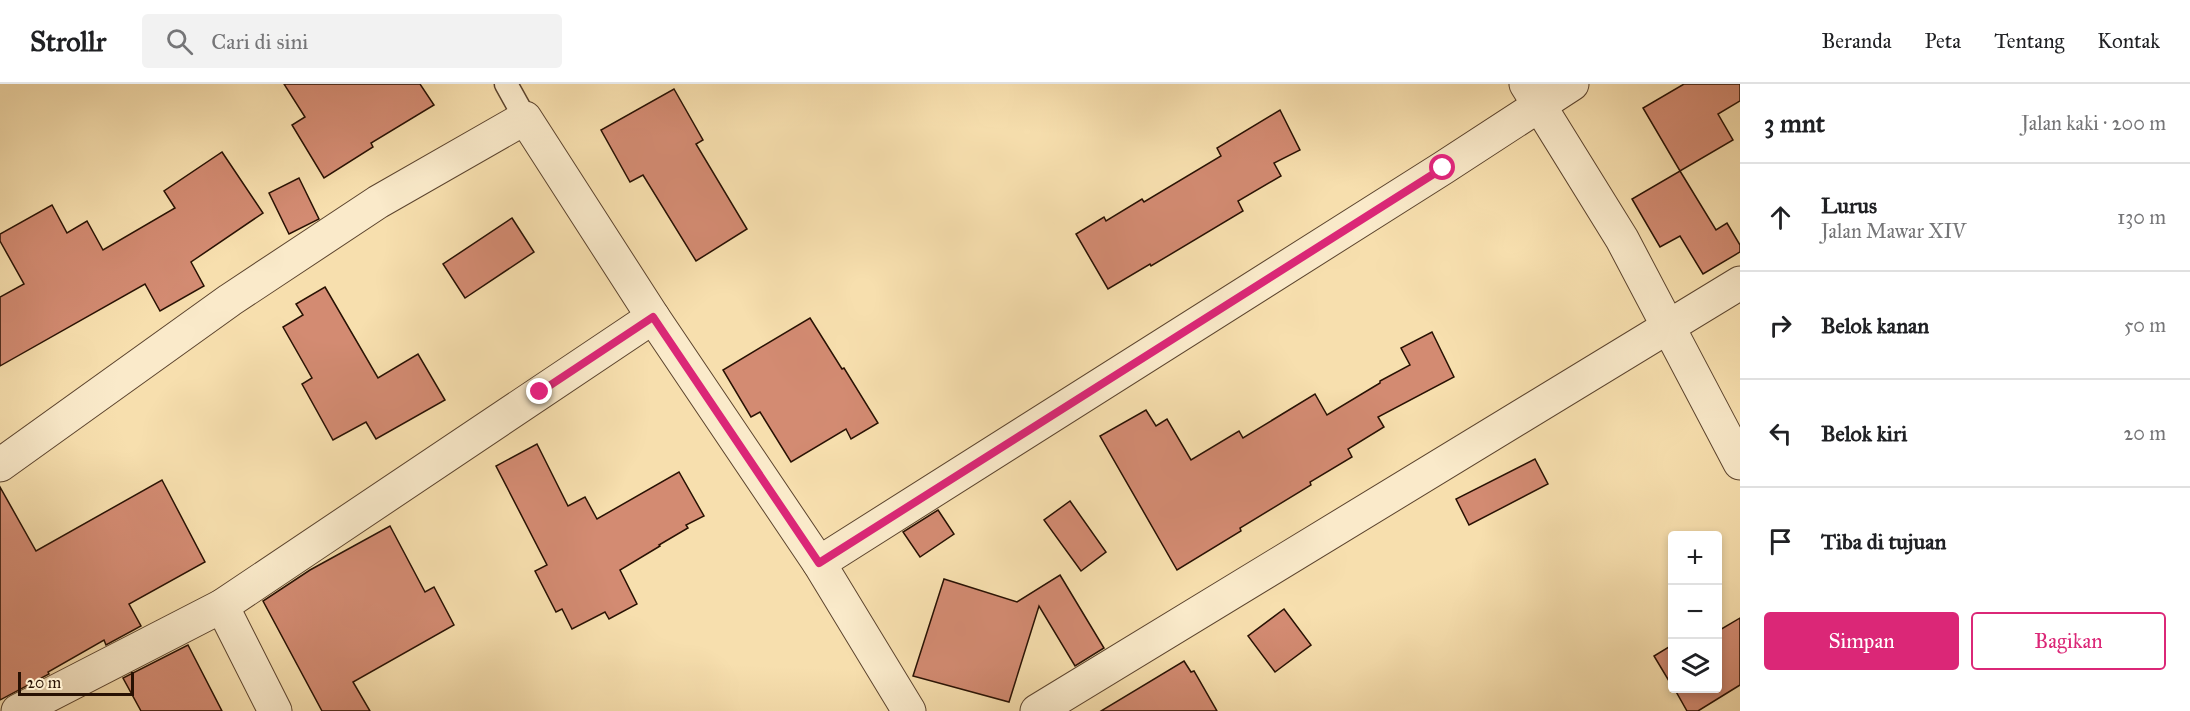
<!DOCTYPE html>
<html lang="id">
<head>
<meta charset="utf-8">
<style>
	:root { --surface:#fff; --page:#f2f2f2; --text:#202124; --muted:#757577; --line:#e0e0e0; --accent:#db2777 }
	body { margin:0; font-family:"IM FELL Great Primer",serif; background:var(--page); color:var(--text) }
	.controls { position:absolute; right:18px; bottom:18px; display:grid; overflow:hidden; border-radius:6px; box-shadow:0 3px 9px #0003 }
	.controls button { width:54px; height:54px; display:grid; place-items:center; padding:0; border:0; border-bottom:2px solid var(--line); background:var(--surface); color:var(--text); font:30px sans-serif }
	.scale { position:absolute; left:18px; bottom:15px; width:116px; box-sizing:border-box; padding-left:6px; border:3px solid #281103; border-top:0; font-size:16px; line-height:21px; white-space:nowrap; color:#281103; -webkit-text-stroke:4px #faeaca; paint-order:stroke }
	.stop { position:absolute; width:18px; height:18px; margin:-14px; border:4px solid #db2777; border-radius:50%; background:#fff }
	.stop.end { background:#db2777; border-color:#fff; box-shadow:0 2px 6px #0008 }
	.list { margin:0; padding:0; list-style:none }
	h2 { display:flex; justify-content:space-between; align-items:center; height:78px; margin:0; padding:0 24px; font-size:26px }
	h2 small { font-size:20px; font-weight:400; color:var(--muted) }
	.list li { display:grid; grid-template-columns:39px 1fr auto; gap:18px; align-items:center; box-sizing:border-box; height:108px; padding:0 24px; border-top:2px solid var(--line) }
	.list b { display:block; font-size:22px; white-space:nowrap }
	.list p { margin:0; font-size:20px; white-space:nowrap; color:var(--muted) }
	.list em { font-size:20px; font-style:normal; color:var(--muted) }
	.actions { display:flex; gap:12px; padding:18px 24px }
	.actions a { flex:1; padding:14px 0; border:2px solid var(--accent); border-radius:6px; text-align:center; font-size:21px; color:var(--accent) }
	.actions .main { background:var(--accent); color:#fff }
	.icon { flex:none; width:33px; height:33px; fill:none; stroke:currentColor; stroke-width:2; stroke-linecap:round; stroke-linejoin:round }
	.map { position:relative; flex:none; width:1740px; height:627px; overflow:hidden }
	header { display:flex; align-items:center; gap:36px; box-sizing:border-box; height:84px; padding:0 30px; background:var(--surface); border-bottom:2px solid var(--line) }
	header strong { font-size:28px }
	nav { display:flex; gap:33px; margin-inline-start:auto; font-size:21px }
	.search { width:420px; height:54px; background:var(--page); display:flex; align-items:center; gap:15px; box-sizing:border-box; padding:0 21px; border-radius:6px; color:var(--muted); font-size:22px }
	main { display:flex }
	aside { flex:1; background:var(--surface) }
	.map>svg:first-child { display:block }
	.building { fill:#d38b72; stroke:#281103; stroke-width:1.5 }
	.lines { fill:none; stroke-linecap:round; stroke-linejoin:round }
	.lane-casing { stroke:#5c442e; stroke-width:25 }
	.street-casing { stroke:#5c442e; stroke-width:35 }
	.lane { stroke:#faeaca; stroke-width:22 }
	.street { stroke:#faeaca; stroke-width:33 }
	.route { stroke:#db2777; stroke-width:8 }
</style>
</head>
<body>
<header>
<strong>Strollr</strong>
<div class="search"><svg class="icon" aria-label="search" viewBox="0 0 24 24"><circle cx="10" cy="10" r="6"/><path d="M15 15l6 6"/></svg>Cari di sini</div>
<nav><a>Beranda</a><a>Peta</a><a>Tentang</a><a>Kontak</a></nav>
</header>
<main>
<div class="map">
<svg width="1740" height="627" viewBox="0 0 1740 627">
	<rect width="100%" height="100%" fill="#f7dfae"/>
	<filter id="stains"><feTurbulence type="fractalNoise" baseFrequency=".00333" numOctaves="4"/><feColorMatrix values="0 0 0 0 .2 0 0 0 0 .09 0 0 0 0 .02 0 0 0 .5 -.17"/></filter>
	<radialGradient id="worn" r=".72"><stop offset=".6" stop-color="#630" stop-opacity="0"/><stop offset="1" stop-color="#630" stop-opacity=".3"/></radialGradient>
	<g class="building">
		<path d="M284 0H420L434 21 371 59 373 63 324 94 292 41 305 33Z"/>
		<path d="M1684 0H1740V17L1718 30 1733 56 1680 87 1643 24Z"/>
		<path d="M674 5 703 56 696 60 747 145 696 177 643 91 630 98 601 46Z"/>
		<path d="M1280 26 1300 66 1274 79 1281 92 1238 117 1243 127 1151 182 1150 180 1108 205 1076 150 1104 133 1106 137 1142 115 1144 118 1221 72 1217 64Z"/>
		<path d="M222 68 263 129 191 178 204 202 160 227 145 200 0 282V213L24 200 0 157V150L52 121 67 149 87 137 103 166 175 124 164 107Z"/>
		<path d="M1680 87 1716 146 1727 139 1740 161V168L1703 190 1680 152 1660 163 1632 115Z"/>
		<path d="M299 94 319 135 289 150 269 109Z"/>
		<path d="M512 134 534 168 465 214 443 180Z"/>
		<path d="M325 203 378 294 418 270 445 316 376 355 366 338 333 356 302 300 312 294 283 243 303 231 296 220Z"/>
		<path d="M810 234 842 285 844 284 878 339 851 355 846 345 791 378 760 328 751 333 723 286Z"/>
		<path d="M1432 248 1454 293 1378 333 1384 343 1348 365 1352 373 1310 398 1311 401 1240 444 1241 447 1177 486 1100 352 1146 326 1156 342 1167 335 1191 376 1239 347 1243 354 1315 310 1327 331 1380 299V297L1410 281 1401 264Z"/>
		<path d="M537 360 568 422 585 413 597 435 679 388 704 432 686 441 688 444 659 461 660 462 620 486 637 520 609 535 605 528 572 545 562 525 556 528 535 487 547 481 496 382Z"/>
		<path d="M1535 375 1548 400 1469 441 1456 415Z"/>
		<path d="M162 396 205 478 129 520 141 542 106 561 104 556 48 588 49 590 0 616V403L36 467Z"/>
		<path d="M1070 417 1106 468 1081 487 1044 436Z"/>
		<path d="M938 426 954 450 920 473 903 448Z"/>
		<path d="M390 442 425 508 434 503 454 541 353 598 370 627H322L263 517 310 486Z"/>
		<path d="M1060 491 1104 564 1075 582 1039 522 1009 618 913 592 944 495 1017 518Z"/>
		<path d="M1284 525 1311 561 1275 588 1248 552Z"/>
		<path d="M1740 534V601L1698 627H1687L1674 604H1718V547Z"/>
		<path d="M188 561 222 627H141L123 594Z"/>
		<path d="M1672 561V602L1654 572Z"/>
		<path d="M1184 577 1191 588 1194 587 1217 627H1101Z"/>
	</g>
	<g class="lines">
		<defs>
			<path id="lane" d="M506 0 525 34"/>
			<g id="street">
				<path d="M1526 0 1622 155 1740 379"/>
				<path d="M0 381 230 216 378 118 525 34 653 233 819 479 909 627"/>
				<path d="M819 479 1443 84 1572 0"/>
				<path d="M222 522 275 627"/>
				<path d="M18 627 222 522 653 233"/>
				<path d="M1037 627 1740 199"/>
			</g>
		</defs>
		<use href="#lane" class="lane-casing"/>
		<use href="#street" class="street-casing"/>
		<use href="#lane" class="lane"/>
		<use href="#street" class="street"/>
	</g>
	<g class="lines">
		<path class="route" d="M540 308 653 233 819 479 1443 84"/>
	</g>
	<rect width="100%" height="100%" filter="url(#stains)"/>
	<rect width="100%" height="100%" fill="url(#worn)"/>
</svg>
<div class="controls">
<button>+</button>
<button>−</button>
<button><svg class="icon" aria-label="layers" viewBox="0 0 24 24"><path d="M12 4l9 5-9 5-9-5zM3 14l9 5 9-5"/></svg></button>
</div>
<div class="scale">20 m</div>
<div class="stop" style="left:1443px;top:84px"></div>
<div class="stop end" style="left:540px;top:308px"></div>
</div>
<aside>
<h2>3 mnt<small>Jalan kaki · 200 m</small></h2>
<ul class="list">
<li><svg class="icon" aria-label="ahead" viewBox="0 0 24 24"><path d="M12 20V5M6 11l6-6 6 6"/></svg><div><b>Lurus</b><p>Jalan Mawar XIV</p></div><em>130 m</em></li>
<li><svg class="icon" aria-label="right" viewBox="0 0 24 24"><path d="M7 20v-9h11M14 6l5 5-5 5"/></svg><div><b>Belok kanan</b></div><em>50 m</em></li>
<li><svg class="icon" aria-label="left" viewBox="0 0 24 24"><path d="M17 20v-9H6M10 6l-5 5 5 5"/></svg><div><b>Belok kiri</b></div><em>20 m</em></li>
<li><svg class="icon" aria-label="arrive" viewBox="0 0 24 24"><path d="M6 21V4h12l-3 4 3 4H6"/></svg><div><b>Tiba di tujuan</b></div></li>
</ul>
<div class="actions"><a class="main">Simpan</a><a>Bagikan</a></div>
</aside>
</main>
</body>
</html>
